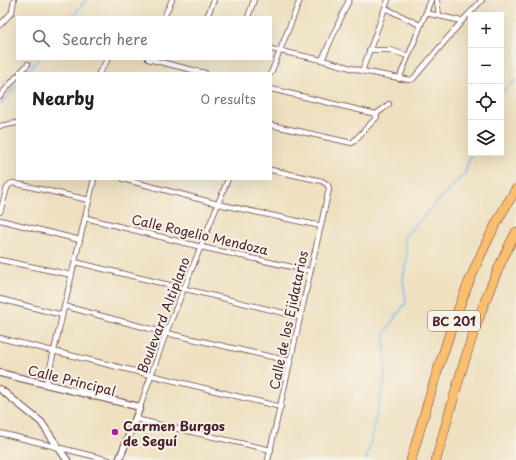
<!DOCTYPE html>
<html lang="en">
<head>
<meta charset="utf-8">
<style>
	:root { --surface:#fff; --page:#f2f2f2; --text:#202124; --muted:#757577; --line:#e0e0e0 }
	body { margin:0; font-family:"Playpen Sans",sans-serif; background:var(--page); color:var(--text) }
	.controls { position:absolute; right:12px; top:12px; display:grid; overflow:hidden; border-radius:0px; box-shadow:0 4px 16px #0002 }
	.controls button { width:36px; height:36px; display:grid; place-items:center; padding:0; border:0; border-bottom:1px solid var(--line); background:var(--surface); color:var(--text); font:20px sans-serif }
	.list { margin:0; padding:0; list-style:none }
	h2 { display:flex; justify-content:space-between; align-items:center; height:52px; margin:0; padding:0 16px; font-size:17px }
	h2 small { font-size:13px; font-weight:400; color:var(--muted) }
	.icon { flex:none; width:22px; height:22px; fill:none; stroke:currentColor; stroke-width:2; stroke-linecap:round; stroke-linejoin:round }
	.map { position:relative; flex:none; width:516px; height:460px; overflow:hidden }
	.search { position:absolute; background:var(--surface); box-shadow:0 4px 16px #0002; left:16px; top:16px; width:256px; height:44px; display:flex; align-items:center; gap:10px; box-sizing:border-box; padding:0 14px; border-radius:0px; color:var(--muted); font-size:15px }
	.panel { position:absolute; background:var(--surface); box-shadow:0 4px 16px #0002; left:16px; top:72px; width:256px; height:108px; border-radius:0px }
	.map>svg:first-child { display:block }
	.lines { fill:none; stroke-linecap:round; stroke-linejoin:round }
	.stream { stroke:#74b9ea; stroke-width:1.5 }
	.minor-casing { stroke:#633c41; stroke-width:6 }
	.tertiary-casing { stroke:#633c41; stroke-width:8 }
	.motorway-casing { stroke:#633c41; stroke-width:10 }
	.minor { stroke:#fff; stroke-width:4.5 }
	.tertiary { stroke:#fff; stroke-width:6 }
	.motorway { stroke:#fabe6d; stroke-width:9 }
	.poi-dot { fill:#b5179e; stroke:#f7f3e8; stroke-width:1.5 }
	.labels { text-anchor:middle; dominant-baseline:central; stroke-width:4; stroke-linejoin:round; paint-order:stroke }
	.shield { fill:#f7f3e8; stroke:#7e5f64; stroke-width:1 }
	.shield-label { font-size:12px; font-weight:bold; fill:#4a1f2b }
	.street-label { font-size:13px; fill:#4a1f2b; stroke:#f7f3e8 }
	.poi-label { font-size:13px; font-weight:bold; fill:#4a1f2b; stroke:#f7f3e8; text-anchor:start }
</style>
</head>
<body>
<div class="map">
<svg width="516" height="460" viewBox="0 0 516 460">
	<rect width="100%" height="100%" fill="#f7f3e8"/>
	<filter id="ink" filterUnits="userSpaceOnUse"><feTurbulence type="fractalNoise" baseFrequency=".025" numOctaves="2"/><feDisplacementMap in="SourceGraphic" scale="8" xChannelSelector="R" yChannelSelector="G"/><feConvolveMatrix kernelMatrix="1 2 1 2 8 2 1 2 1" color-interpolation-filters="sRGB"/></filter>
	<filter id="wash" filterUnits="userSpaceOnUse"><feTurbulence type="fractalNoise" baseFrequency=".012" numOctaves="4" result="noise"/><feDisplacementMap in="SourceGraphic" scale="16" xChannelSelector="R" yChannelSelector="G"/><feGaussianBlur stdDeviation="0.9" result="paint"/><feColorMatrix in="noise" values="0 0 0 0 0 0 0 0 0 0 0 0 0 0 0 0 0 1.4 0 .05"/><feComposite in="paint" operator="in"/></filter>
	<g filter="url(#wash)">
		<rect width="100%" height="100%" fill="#eee0c0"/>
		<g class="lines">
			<g class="stream">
				<path d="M72 17 86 0"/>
				<path d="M27 73 38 59"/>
				<path d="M501 92 516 80"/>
				<path d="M0 105 17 85"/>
				<path d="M366 460 385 378V332L406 302 403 279 407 258 404 237 465 173 471 153"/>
			</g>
		</g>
	</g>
	<g filter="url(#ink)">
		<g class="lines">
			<defs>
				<g id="minor">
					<path d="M437 0 439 16"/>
					<path d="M385 8 420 25"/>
					<path d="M426 13 462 21"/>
					<path d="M164 17 172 0"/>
					<path d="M207 17 214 0"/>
					<path d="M248 17 254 0"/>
					<path d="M0 25 12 12 14 0"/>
					<path d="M271 49 322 60 362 71 410 80 413 79 462 21 482 0"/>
					<path d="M369 50H390L408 56"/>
					<path d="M148 59 205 73"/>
					<path d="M322 60 349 0"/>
					<path d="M362 71 388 0"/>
					<path d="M20 73 28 64"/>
					<path d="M99 73 108 59"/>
					<path d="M271 73 300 0"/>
					<path d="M399 79 431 0"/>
					<path d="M271 89 376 114"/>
					<path d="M0 96 17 76"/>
					<path d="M376 114 383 109 389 104"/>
					<path d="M271 125 352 143 377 117 376 114"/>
					<path d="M0 126 17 123"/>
					<path d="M123 179 218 204 321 226"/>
					<path d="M0 212 7 188 10 184 13 183 89 200"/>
					<path d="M86 218 201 247 310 271"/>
					<path d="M0 220 80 240"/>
					<path d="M0 260 72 275"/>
					<path d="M75 262 300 317"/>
					<path d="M0 299 62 315"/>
					<path d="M64 306 166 333 290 361"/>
					<path d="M0 338 281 407"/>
					<path d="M46 385 94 179"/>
					<path d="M140 407 166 333 228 179"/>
					<path d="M135 419 271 450"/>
					<path d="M0 433 109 460"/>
					<path d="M268 460 329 189 328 185 322 181 271 170"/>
				</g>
				<g id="tertiary">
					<path d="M0 373 140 407 119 460"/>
					<path d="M0 389 41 422 67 460"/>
				</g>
				<g id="motorway">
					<path d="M411 460C438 367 464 272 516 189"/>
					<path d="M436 460C458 382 478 304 516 232"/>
				</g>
			</defs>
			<use href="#minor" class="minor-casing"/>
			<use href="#tertiary" class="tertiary-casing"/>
			<use href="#motorway" class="motorway-casing"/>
			<use href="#minor" class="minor"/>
			<use href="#tertiary" class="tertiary"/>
			<use href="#motorway" class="motorway"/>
		</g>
	</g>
	<circle class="poi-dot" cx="115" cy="432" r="4"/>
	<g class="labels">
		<rect class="shield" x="428" y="311" width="52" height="20" rx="3"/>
		<g class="shield-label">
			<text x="454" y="321">BC 201</text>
		</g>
		<g class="street-label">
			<text transform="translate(200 234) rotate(13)">Calle Rogelio Mendoza</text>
			<text transform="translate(163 315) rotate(-69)">Boulevard Altiplano</text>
			<text transform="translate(288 320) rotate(-78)">Calle de los Ejidatarios</text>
			<text transform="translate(72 380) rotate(14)">Calle Principal</text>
		</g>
		<g class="poi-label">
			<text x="123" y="425">Carmen Burgos<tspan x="123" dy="15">de Seguí</tspan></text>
		</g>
	</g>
</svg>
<div class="controls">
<button>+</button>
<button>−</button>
<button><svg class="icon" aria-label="locate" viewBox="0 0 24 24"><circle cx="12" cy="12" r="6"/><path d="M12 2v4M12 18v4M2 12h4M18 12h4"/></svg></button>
<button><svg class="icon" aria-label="layers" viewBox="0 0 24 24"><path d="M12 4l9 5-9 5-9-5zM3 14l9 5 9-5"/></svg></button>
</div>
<div class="search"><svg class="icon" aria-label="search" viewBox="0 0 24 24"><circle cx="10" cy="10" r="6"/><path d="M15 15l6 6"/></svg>Search here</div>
<section class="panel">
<h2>Nearby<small>0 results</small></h2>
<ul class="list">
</ul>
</section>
</div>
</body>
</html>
